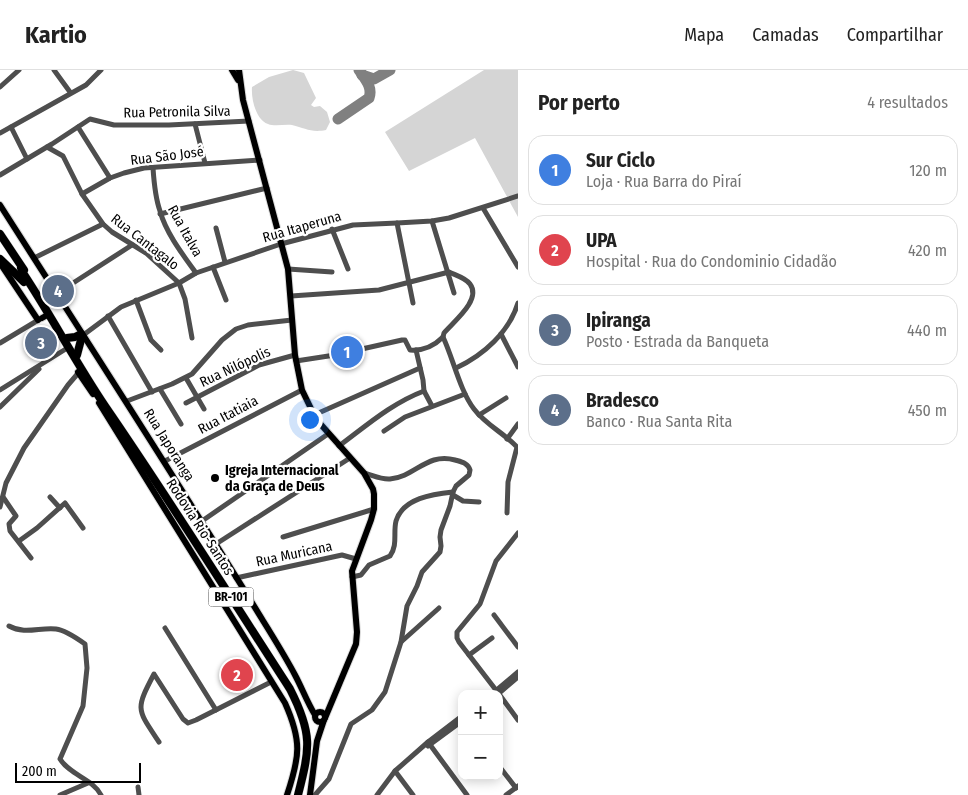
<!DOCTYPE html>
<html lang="pt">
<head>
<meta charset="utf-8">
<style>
	:root { --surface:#fff; --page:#f6f6f6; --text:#222; --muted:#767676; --line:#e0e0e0; --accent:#7c3aed }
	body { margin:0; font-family:"Fira Sans Condensed",sans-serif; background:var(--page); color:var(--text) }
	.controls { position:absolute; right:15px; bottom:15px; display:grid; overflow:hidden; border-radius:10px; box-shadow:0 2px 12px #0003 }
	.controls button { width:45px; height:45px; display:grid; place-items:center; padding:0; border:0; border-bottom:1px solid var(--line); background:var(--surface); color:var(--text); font:25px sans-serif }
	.scale { position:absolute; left:15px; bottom:12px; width:126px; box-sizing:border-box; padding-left:5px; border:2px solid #000; border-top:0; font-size:14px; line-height:18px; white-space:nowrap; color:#000; -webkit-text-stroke:4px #fff; paint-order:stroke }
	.you { position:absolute; left:309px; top:349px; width:18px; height:18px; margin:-12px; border:4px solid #fff; border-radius:50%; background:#1a73e8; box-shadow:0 0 0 8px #1a73e833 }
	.badge { display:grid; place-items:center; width:32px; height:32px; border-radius:50%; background:var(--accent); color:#fff; font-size:16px; font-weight:700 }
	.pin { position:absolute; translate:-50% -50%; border:2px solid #fff; box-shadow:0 1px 5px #0006 }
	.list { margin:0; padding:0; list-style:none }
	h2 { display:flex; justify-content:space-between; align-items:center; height:65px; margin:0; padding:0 20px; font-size:21px }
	h2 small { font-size:16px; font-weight:400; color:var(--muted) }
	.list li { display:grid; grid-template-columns:32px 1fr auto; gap:15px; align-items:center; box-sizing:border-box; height:70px; margin:0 10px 10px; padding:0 10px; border:1px solid var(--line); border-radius:15px }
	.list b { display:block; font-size:19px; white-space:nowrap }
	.list p { margin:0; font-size:16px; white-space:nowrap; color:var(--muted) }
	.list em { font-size:16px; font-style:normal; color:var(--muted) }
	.map { position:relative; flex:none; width:518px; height:725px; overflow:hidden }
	header { display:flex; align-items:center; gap:30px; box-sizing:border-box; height:70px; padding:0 25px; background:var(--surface); border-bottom:1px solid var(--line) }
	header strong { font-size:24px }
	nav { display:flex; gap:28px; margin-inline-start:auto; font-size:18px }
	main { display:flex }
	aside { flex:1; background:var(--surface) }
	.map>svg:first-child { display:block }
	.green { fill:#d5d5d5 }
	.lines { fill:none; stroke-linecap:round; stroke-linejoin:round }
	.taxiway { stroke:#808080; stroke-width:11 }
	.major-casing { stroke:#dbdbdb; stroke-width:8 }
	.highway-casing { stroke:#dbdbdb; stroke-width:9 }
	.minor { stroke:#4e4e4e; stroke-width:5 }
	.major { stroke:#000; stroke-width:6 }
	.highway { stroke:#000; stroke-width:8 }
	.poi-dot { fill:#000; stroke:#fff; stroke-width:2 }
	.labels { text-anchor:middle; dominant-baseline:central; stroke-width:4.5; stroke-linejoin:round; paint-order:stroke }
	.shield { fill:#fff; stroke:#4c4c4c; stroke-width:1 }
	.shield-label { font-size:12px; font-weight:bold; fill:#000 }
	.street-label { font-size:14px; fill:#000; stroke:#fff }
	.poi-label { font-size:14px; font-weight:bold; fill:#000; stroke:#fff; text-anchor:start }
</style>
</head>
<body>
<header>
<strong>Kartio</strong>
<nav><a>Mapa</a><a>Camadas</a><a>Compartilhar</a></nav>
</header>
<main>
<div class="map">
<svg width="518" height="725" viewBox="0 0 518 725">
	<rect width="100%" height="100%" fill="#fff"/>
	<g class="green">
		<path d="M293 0 304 3 316 28 311 35 314 37 320 36 327 42 330 52 326 60C311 63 305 58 292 55 284 54 275 57 268 54 256 50 251 29 252 17L269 7Z"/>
		<path d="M484 0H518V147L475 68 409 101 385 62Z"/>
	</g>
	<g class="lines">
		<g class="taxiway">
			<path d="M362 5 374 9 390 0"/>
			<path d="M338 49 369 28C373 17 365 9 359 0"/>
		</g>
		<defs>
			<g id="major">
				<path d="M232 0 238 10"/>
				<path d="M239 0 243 30 288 199 295 285 302 320 316 349 364 403 373 419 374 424V439L371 450 352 501 357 562 356 574 325 648"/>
				<path d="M0 135C88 273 177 410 262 549 273 567 285 586 295 605 302 618 307 632 315 645"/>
				<path d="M0 193 38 250"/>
				<path d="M42 248 49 244"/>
				<path d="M78 302 93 324"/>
				<path d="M99 333 285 633C302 671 300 686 287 725"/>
				<circle cx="320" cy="647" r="5"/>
				<path d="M310 725 317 671 324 650"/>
			</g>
			<g id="highway">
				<path d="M0 164 24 200"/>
				<path d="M0 189 24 212"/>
				<path d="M21 198 23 203C52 247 76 293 105 336 169 429 229 525 290 619 313 664 310 678 298 725"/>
				<path d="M67 268 75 267 81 264"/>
				<path d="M77 285 82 266"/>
			</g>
		</defs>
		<use href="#major" class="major-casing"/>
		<use href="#highway" class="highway-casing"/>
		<g class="minor">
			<path d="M54 0 70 22"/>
			<path d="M0 17 19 0"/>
			<path d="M195 54 205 93"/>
			<path d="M11 57 27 89"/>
			<path d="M78 57 110 108"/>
			<path d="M0 63 86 15 101 0"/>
			<path d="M47 77 63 86 82 124 103 154 112 162 146 183 179 213 185 229 192 268"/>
			<path d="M153 98C154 113 155 127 160 141 166 163 183 185 196 203"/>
			<path d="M0 105 52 74 90 49 114 55H169L249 51"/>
			<path d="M82 124 110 108 124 103 144 98 260 90"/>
			<path d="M483 138 518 197"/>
			<path d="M160 144 267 118"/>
			<path d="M432 151 454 223"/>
			<path d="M397 153 413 233"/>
			<path d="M216 158 225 192"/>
			<path d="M332 159 348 199"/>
			<path d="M34 188 103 154"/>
			<path d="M213 197 226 230"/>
			<path d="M288 199 332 202"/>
			<path d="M56 224 132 175"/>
			<path d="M291 226 379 220 449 202C455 205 466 208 470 214 482 230 453 252 444 263L443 267C434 276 423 281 410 280L405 270H402L335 285 296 291"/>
			<path d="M136 230 151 270 161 280"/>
			<path d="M108 246 152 322"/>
			<path d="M501 264 518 297"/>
			<path d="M82 266 121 237 179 213 196 203 281 174 353 155 397 153 432 151 449 148 518 126"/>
			<path d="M443 267C453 288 460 321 474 339 486 355 504 363 517 377L508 412 507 443"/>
			<path d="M0 273 40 249"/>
			<path d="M416 280 423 310 424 321 432 336"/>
			<path d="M456 298C484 285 509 262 518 233"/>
			<path d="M186 308 204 339"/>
			<path d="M160 319 181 354"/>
			<path d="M0 320 69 277"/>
			<path d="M127 331 172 314 192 304 222 270 236 259 248 255 292 250"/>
			<path d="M186 333 259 295 295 285"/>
			<path d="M0 337 39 299"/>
			<path d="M314 345 420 298"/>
			<path d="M479 345 506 328"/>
			<path d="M384 361 405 347 465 324"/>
			<path d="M507 369 518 354"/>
			<path d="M339 376C366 356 392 333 424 321"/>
			<path d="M165 391 302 320"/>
			<path d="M453 425 463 431 479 432"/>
			<path d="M3 427 16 446 9 454 10 461 31 488"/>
			<path d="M50 427 60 438"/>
			<path d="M0 437 6 413 24 378 68 315 80 301"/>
			<path d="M202 451 328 364"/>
			<path d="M283 467 374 439"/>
			<path d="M19 471 37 458 65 433 83 458"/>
			<path d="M216 474 350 388"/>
			<path d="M352 507 361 505 369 495 390 486C398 475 393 463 396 451 403 428 433 424 453 422"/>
			<path d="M236 508 342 485 356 489"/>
			<path d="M494 545 518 577"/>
			<path d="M9 556C25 565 40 557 56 559 64 560 78 569 85 574L87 598 83 636 60 689C70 705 93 709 101 725"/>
			<path d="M165 558 216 640"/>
			<path d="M401 572 439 538"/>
			<path d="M469 585 492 568"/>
			<path d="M492 624 518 602"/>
			<path d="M498 624 518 607"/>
			<path d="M499 624 459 572 457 568V562L480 534 496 491 518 463"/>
			<path d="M499 624 518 650"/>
			<path d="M159 672C137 639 135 640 154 604L183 649 188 653 196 650 271 612"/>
			<path d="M428 672 467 725"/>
			<path d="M428 676 462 651"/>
			<path d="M499 696 516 718"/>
			<path d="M395 701 413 725"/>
			<path d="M138 717 139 725"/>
			<path d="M60 725 88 713"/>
			<path d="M315 725 329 709 351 654 372 640 385 622 401 572 407 536 417 516 422 502 440 482 441 476 440 467 441 460 450 436 453 422 456 416 469 405 470 400C468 393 462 392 455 390 427 382 415 407 390 409 382 410 372 405 364 403"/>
			<path d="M377 725 395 701 428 672 462 646"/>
			<path d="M506 725 518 716"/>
		</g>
		<use href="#major" class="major"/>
		<use href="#highway" class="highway"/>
	</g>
	<circle class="poi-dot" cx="215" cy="408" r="5"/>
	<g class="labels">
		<rect class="shield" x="208.5" y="517.5" width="45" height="19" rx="4"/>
		<g class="shield-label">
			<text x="231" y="527">BR-101</text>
		</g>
		<g class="street-label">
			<text transform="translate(177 42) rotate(-1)">Rua Petronila Silva</text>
			<text transform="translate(167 86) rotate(-7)">Rua São José</text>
			<text transform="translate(302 157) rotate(-16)">Rua Itaperuna</text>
			<text transform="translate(185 161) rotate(61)">Rua Italva</text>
			<text transform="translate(145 172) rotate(38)">Rua Cantagalo</text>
			<text transform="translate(235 297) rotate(-25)">Rua Nilópolis</text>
			<text transform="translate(228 345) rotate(-28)">Rua Itatiaia</text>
			<text transform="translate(169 375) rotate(58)">Rua Japoranga</text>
			<text transform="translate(200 457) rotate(57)">Rodovia Rio-Santos</text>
			<text transform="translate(294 484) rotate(-12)">Rua Muricana</text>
		</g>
		<g class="poi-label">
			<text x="225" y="400">Igreja Internacional<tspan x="225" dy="16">da Graça de Deus</tspan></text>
		</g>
	</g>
</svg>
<div class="controls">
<button>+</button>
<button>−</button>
</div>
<div class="scale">200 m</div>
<div class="you"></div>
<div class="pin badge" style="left:347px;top:282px;background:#3f7fe0">1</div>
<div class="pin badge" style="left:237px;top:605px;background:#e0444e">2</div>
<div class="pin badge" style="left:41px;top:273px;background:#5c6f8a">3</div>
<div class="pin badge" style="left:58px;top:221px;background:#5c6f8a">4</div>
</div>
<aside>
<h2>Por perto<small>4 resultados</small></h2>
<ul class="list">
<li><span class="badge" style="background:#3f7fe0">1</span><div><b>Sur Ciclo</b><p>Loja · Rua Barra do Piraí</p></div><em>120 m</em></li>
<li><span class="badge" style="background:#e0444e">2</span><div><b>UPA</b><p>Hospital · Rua do Condominio Cidadão</p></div><em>420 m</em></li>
<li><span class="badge" style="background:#5c6f8a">3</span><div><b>Ipiranga</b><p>Posto · Estrada da Banqueta</p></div><em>440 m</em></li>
<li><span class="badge" style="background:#5c6f8a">4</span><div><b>Bradesco</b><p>Banco · Rua Santa Rita</p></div><em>450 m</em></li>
</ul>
</aside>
</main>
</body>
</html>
